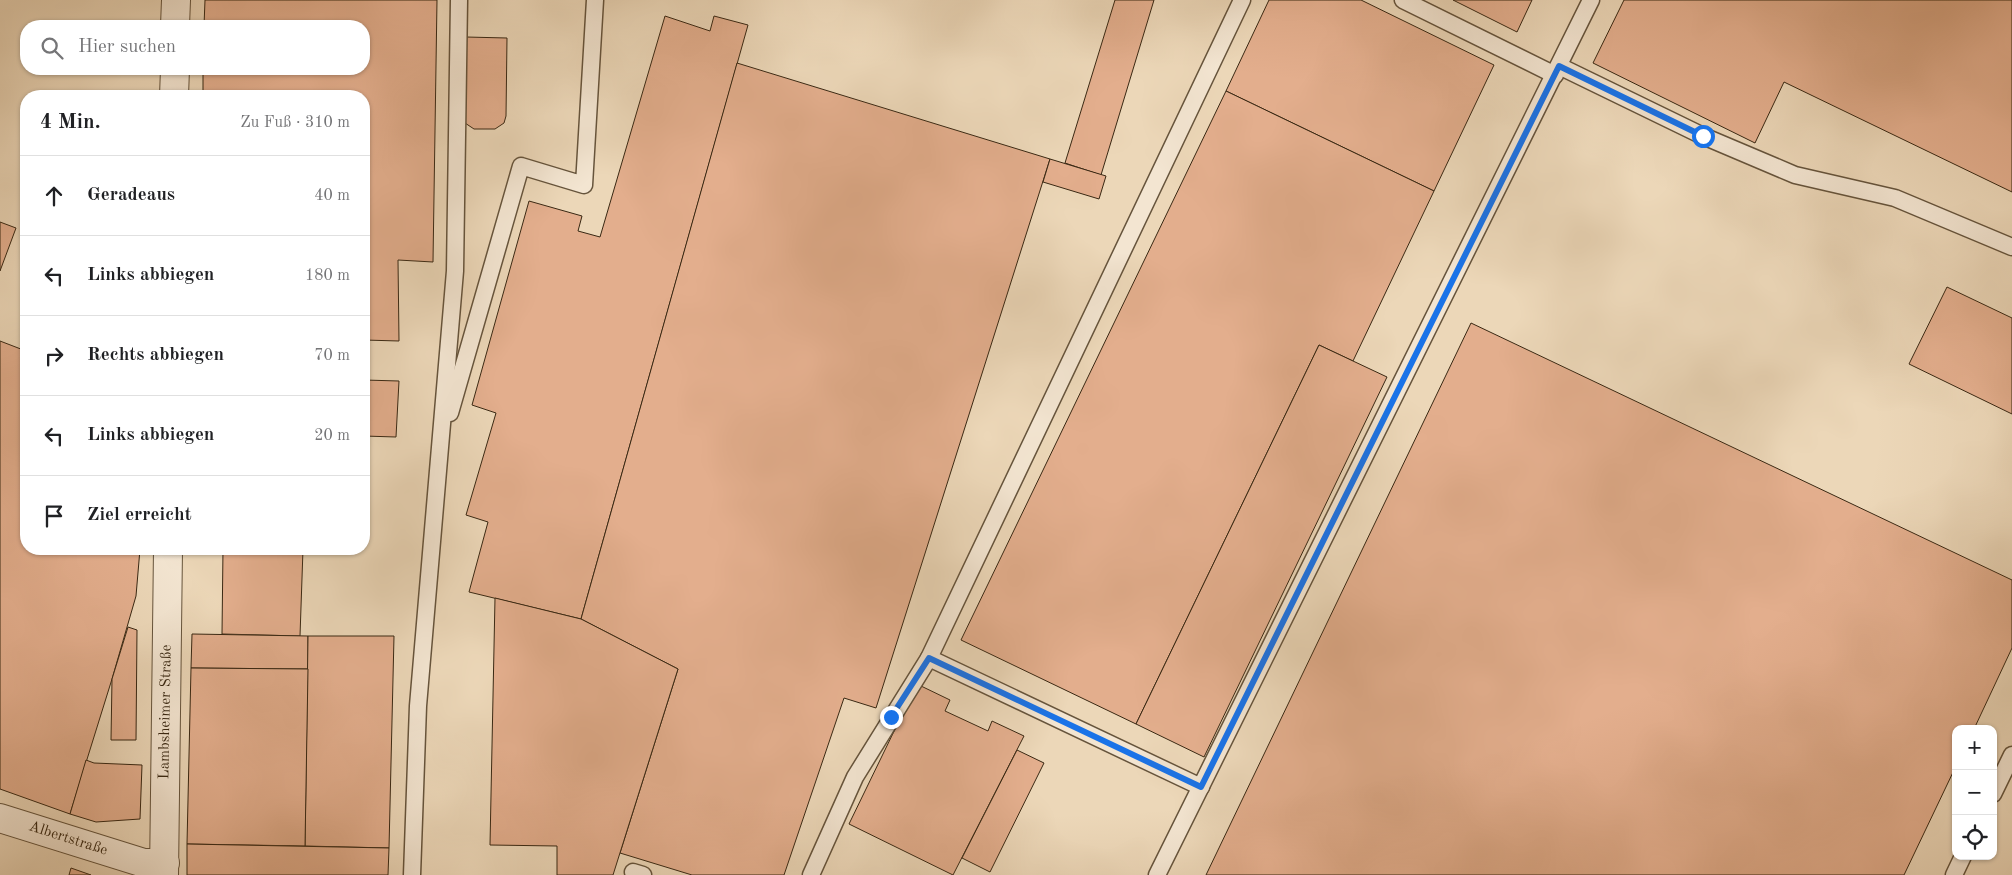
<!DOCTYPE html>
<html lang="de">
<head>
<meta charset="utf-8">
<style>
	:root { --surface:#fff; --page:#f2f2f2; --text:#202124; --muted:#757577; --line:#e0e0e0 }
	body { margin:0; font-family:"Old Standard TT",serif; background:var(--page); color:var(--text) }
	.controls { position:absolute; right:15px; bottom:15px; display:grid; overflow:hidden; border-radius:10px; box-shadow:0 1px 4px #0004 }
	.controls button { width:45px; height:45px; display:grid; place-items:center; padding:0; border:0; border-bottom:1px solid var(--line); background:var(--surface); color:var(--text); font:25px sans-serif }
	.stop { position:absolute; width:15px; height:15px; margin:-11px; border:4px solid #1a73e8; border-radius:50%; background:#fff }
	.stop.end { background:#1a73e8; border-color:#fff; box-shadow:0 1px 5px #0008 }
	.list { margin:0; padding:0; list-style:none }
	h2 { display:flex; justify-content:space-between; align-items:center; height:65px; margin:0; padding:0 20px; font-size:21px }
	h2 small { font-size:16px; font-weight:400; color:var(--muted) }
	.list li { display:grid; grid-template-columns:32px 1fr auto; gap:15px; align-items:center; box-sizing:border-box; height:80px; padding:0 20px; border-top:1px solid var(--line) }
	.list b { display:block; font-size:19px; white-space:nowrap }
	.list em { font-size:16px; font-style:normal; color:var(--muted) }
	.icon { flex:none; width:28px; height:28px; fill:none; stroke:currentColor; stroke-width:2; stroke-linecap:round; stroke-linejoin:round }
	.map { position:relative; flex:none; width:2012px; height:875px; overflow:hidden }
	.search { position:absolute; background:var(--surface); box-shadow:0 1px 4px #0004; left:20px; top:20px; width:350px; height:55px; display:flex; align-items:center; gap:12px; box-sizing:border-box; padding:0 18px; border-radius:20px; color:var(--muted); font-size:19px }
	.panel { position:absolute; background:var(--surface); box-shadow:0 1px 4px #0004; left:20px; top:90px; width:350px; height:465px; border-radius:20px }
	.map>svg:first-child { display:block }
	.building { fill:#e3ae8d; stroke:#392813 }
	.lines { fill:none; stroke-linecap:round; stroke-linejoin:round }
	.lane-casing { stroke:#66543c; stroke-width:19 }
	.street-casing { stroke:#66543c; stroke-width:30 }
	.lane { stroke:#f3e5d1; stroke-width:16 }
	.street { stroke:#f3e5d1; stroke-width:28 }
	.route { stroke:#1a73e8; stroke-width:6 }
	.labels { text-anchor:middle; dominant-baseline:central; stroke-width:4; stroke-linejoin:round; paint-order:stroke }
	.street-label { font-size:15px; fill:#392813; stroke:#f3e5d1 }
</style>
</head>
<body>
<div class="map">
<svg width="2012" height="875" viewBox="0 0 2012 875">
	<rect width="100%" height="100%" fill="#ecd7b8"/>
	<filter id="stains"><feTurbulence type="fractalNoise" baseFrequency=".004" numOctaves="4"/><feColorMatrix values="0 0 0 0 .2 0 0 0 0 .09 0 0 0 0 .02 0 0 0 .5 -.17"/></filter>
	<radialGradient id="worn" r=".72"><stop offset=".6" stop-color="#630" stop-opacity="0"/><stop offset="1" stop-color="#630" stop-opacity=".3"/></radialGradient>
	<g class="building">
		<path d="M205 0H437L433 262 398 260 399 341 364 340V96H203V69H364V26H204Z"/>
		<path d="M1115 0H1154L1101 175 1065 163Z"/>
		<path d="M1269 0H1361L1494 65 1434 191 1226 91Z"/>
		<path d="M1453 0H1532L1517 32Z"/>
		<path d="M1624 0H2012V192L1784 82 1755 143 1593 63Z"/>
		<path d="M665 16 710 31 714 16 748 25 581 619 469 592 488 522 466 515 496 413 472 405 529 201 582 216 578 231 600 237Z"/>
		<path d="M466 37 507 38 506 116 504 123 495 129H474L465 123Z"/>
		<path d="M737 63 1050 159 876 708 844 698 784 875H692L620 853 678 669 581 619Z"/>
		<path d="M1226 91 1434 191 1353 361 1319 345 1136 724 961 640Z"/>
		<path d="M1050 159 1106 176 1099 199 1043 182Z"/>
		<path d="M0 222 16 228 0 271Z"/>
		<path d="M1947 287 2012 318V414L1909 364Z"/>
		<path d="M1471 323 2012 580V648L1974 729H1956V766L1904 875H1206Z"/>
		<path d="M0 341 26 351V549H140L136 596 112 679 70 814 0 789Z"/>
		<path d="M1319 345 1387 377 1204 757 1136 724Z"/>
		<path d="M364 380 399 381 396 437 364 436Z"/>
		<path d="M223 549H303L300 636 222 634Z"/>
		<path d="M495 598 581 619 678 669 613 875H557V846L490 845Z"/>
		<path d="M128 627 137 630 136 740H111L112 679Z"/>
		<path d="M192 634 308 636V669L191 668Z"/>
		<path d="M308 636H394L389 848 305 846Z"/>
		<path d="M191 668 308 669 305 846 187 844Z"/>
		<path d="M921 686 950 700 945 711 988 731 992 721 1024 736 953 875 849 824 899 721Z"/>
		<path d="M1017 750 1044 763 990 872 962 858Z"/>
		<path d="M86 760 94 763 142 765 140 819 96 822 70 814Z"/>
		<path d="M187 844 389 848 388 875H187Z"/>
		<path d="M71 868 91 875H69Z"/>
	</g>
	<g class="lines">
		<defs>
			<g id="lane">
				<path d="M1403 0 1555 75"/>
				<path d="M1559 66 1703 136 1795 175 1895 198 2012 247"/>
				<path d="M450 413 521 166 584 185 595 0"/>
				<path d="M1201 787 929 658 1242 0"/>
				<path d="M1993 794 2012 755"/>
				<path d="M633 872 643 875"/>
				<path d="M412 875 418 706 455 271 459 0"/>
				<path d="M811 875 855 777 929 658"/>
				<path d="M1157 875 1591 0"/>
				<path d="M1954 875 1963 856"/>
			</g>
			<g id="street">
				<path d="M175 26 176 0"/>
				<path d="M174 96 175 69"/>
				<path d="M0 818 144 863H165"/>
				<path d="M164 875 168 549"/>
			</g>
		</defs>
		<use href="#lane" class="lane-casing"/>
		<use href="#street" class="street-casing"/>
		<use href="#lane" class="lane"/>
		<use href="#street" class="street"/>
	</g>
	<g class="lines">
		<path class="route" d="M891 717 929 658 1201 787 1559 66 1703 136"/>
	</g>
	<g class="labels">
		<g class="street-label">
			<text transform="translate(166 712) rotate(-89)">Lambsheimer Straße</text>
			<text transform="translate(68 839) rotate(18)">Albertstraße</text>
		</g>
	</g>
	<rect width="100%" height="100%" filter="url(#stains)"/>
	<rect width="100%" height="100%" fill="url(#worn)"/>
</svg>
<div class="controls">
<button>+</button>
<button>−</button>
<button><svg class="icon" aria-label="locate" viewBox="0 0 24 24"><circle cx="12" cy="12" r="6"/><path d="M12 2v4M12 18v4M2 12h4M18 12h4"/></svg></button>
</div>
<div class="stop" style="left:1703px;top:136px"></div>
<div class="stop end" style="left:891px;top:717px"></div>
<div class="search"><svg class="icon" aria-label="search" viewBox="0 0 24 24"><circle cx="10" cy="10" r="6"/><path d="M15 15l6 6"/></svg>Hier suchen</div>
<section class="panel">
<h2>4 Min.<small>Zu Fuß · 310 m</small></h2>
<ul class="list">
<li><svg class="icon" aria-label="ahead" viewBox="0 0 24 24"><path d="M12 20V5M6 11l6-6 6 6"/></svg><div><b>Geradeaus</b></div><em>40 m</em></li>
<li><svg class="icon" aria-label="left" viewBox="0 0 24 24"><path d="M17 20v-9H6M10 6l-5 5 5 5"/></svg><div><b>Links abbiegen</b></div><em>180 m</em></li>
<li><svg class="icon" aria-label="right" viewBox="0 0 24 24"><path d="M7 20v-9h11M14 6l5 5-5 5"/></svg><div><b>Rechts abbiegen</b></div><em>70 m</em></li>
<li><svg class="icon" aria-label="left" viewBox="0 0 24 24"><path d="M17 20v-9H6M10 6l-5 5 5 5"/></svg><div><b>Links abbiegen</b></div><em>20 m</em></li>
<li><svg class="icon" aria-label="arrive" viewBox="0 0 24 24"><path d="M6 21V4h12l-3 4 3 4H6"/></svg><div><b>Ziel erreicht</b></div></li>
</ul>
</section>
</div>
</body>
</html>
